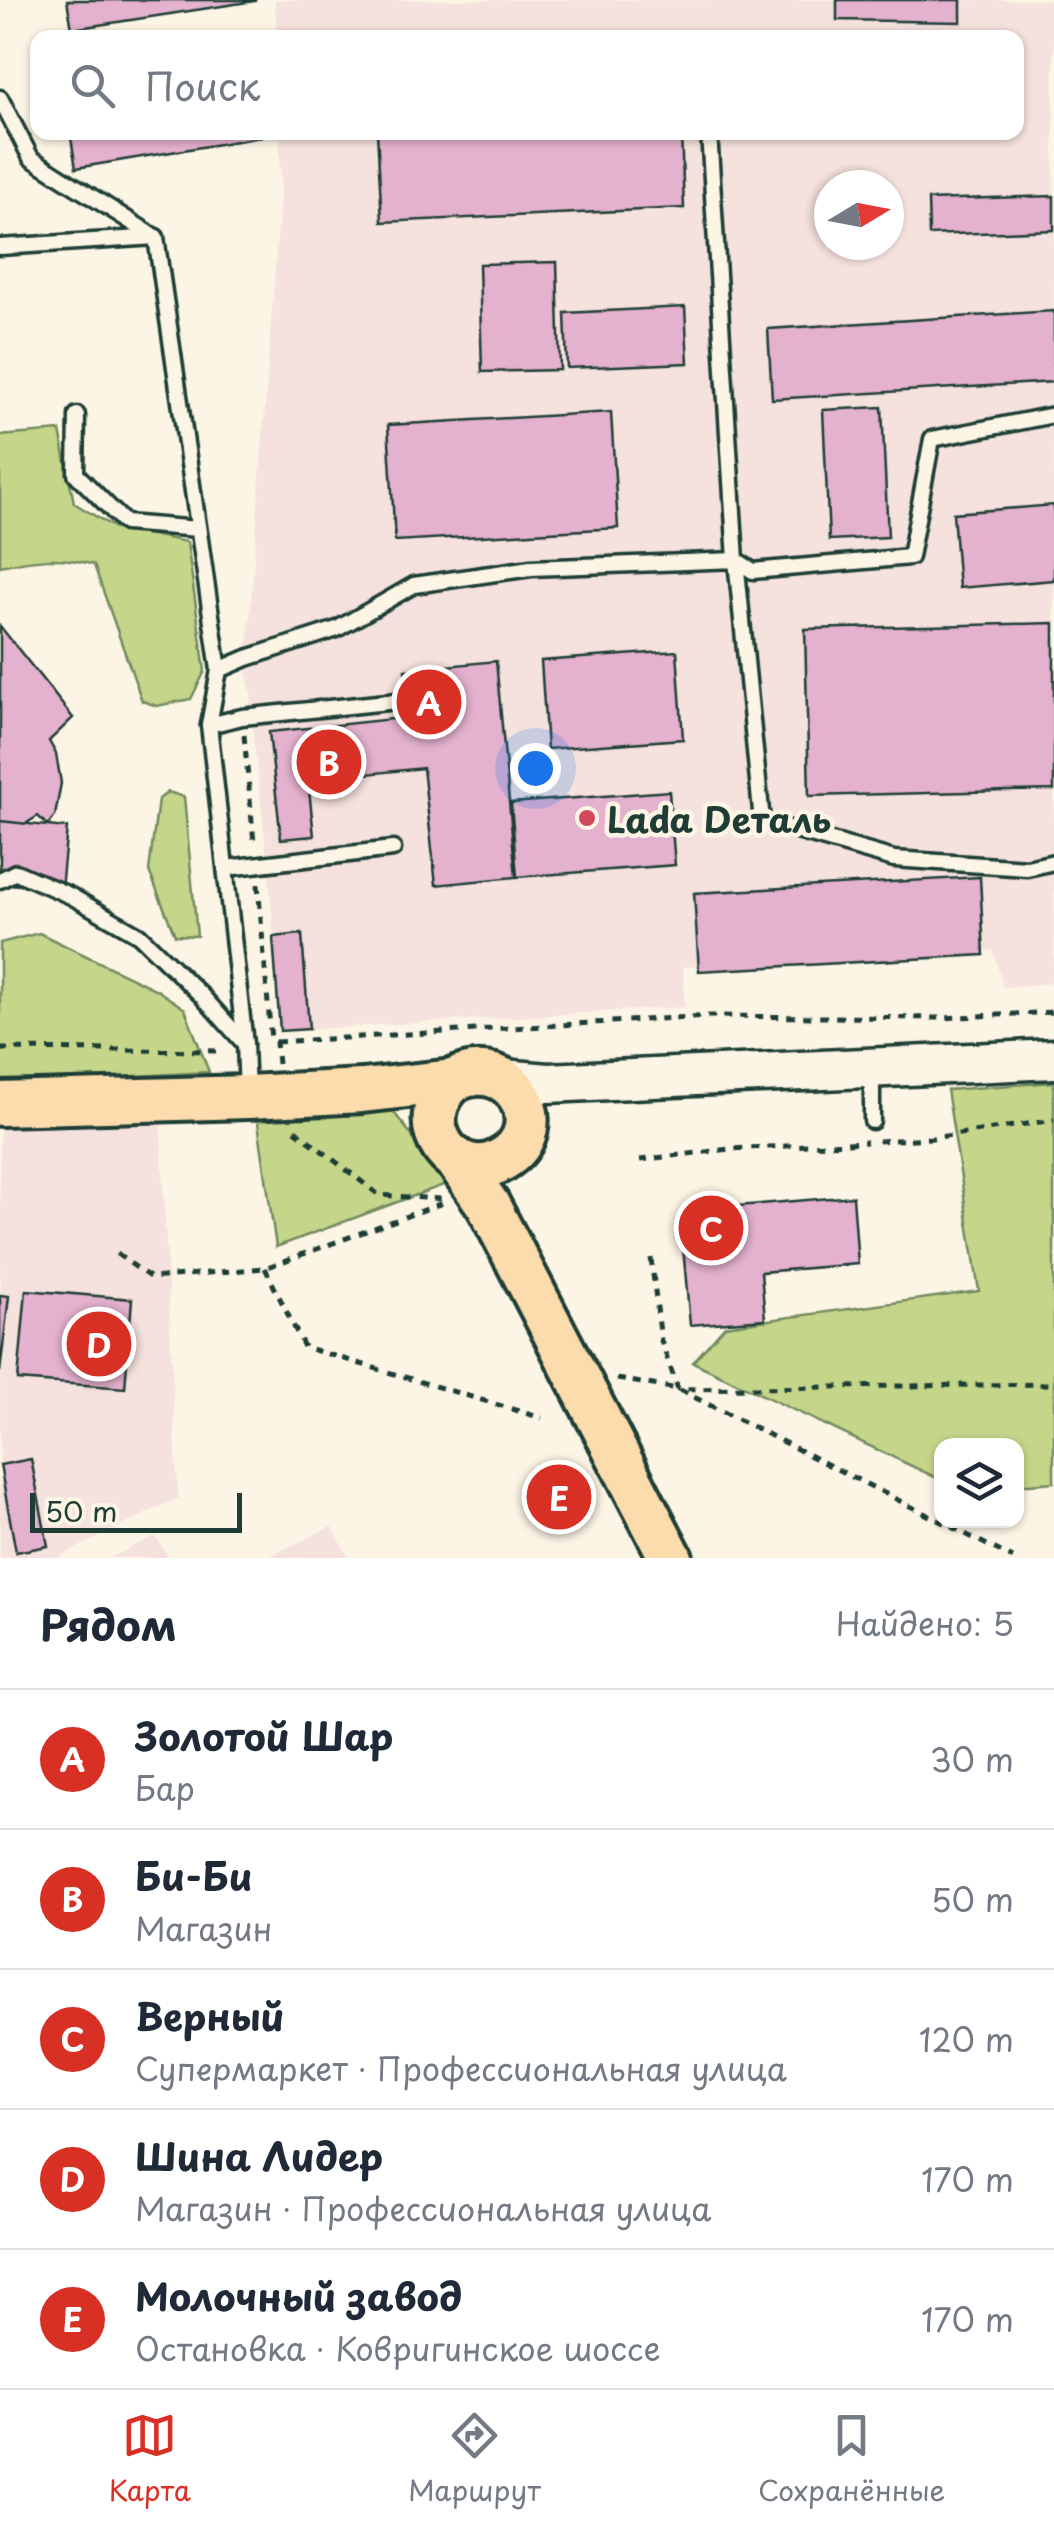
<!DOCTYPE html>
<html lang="ru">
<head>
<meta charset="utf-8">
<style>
	:root { --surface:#fff; --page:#f2f2f3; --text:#1f2937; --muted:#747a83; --line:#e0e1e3; --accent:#d93025 }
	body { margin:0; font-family:"Playpen Sans",sans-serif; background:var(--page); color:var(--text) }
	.controls { position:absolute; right:30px; bottom:30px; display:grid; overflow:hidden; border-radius:20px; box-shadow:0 2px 8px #0004 }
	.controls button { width:90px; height:90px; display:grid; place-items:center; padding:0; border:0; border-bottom:2px solid var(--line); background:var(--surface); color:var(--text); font:50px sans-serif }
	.compass { position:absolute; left:814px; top:170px; width:90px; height:90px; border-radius:50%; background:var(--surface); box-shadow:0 2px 8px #0004; rotate:80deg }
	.scale { position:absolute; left:30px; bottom:25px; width:212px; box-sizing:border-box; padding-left:10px; border:5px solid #1f3d34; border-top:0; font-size:28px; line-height:35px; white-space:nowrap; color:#1f3d34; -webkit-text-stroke:8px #fcf5e5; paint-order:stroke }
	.you { position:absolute; left:535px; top:768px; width:35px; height:35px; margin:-25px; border:8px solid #fff; border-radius:50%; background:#1a73e8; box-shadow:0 0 0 15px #1a73e833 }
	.badge { display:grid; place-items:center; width:65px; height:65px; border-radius:50%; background:var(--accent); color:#fff; font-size:32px; font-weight:700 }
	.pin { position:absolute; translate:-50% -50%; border:5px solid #fff; box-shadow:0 2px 10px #0006 }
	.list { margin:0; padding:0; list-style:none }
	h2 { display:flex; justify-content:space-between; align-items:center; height:130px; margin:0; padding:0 40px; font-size:42px }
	h2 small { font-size:32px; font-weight:400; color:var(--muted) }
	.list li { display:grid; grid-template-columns:65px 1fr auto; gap:30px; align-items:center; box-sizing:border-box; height:140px; padding:0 40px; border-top:2px solid var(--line) }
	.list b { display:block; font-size:38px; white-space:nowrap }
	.list p { margin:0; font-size:32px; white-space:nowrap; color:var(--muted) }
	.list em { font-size:32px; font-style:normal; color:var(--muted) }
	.icon { flex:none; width:55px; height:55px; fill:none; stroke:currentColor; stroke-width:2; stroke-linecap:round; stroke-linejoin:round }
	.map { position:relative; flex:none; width:1054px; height:1558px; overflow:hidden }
	.search { position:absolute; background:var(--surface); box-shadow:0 2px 8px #0004; left:30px; right:30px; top:30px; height:110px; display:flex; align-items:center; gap:25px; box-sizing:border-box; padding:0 35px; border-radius:20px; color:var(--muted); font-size:38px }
	.sheet { height:830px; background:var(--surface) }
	nav { display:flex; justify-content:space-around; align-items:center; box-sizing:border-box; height:140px; border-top:2px solid var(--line); background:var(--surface); font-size:28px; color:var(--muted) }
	nav a { display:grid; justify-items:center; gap:5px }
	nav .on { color:var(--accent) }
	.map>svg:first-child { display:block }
	.built { fill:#f5e1de; fill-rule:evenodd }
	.green { fill:#c5d68a; stroke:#728a5f; stroke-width:2.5 }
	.building { fill:#e4b1ce; stroke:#1f3d34; stroke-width:2.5 }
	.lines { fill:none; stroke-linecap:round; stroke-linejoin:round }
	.lane-casing { stroke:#1f3d34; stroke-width:21 }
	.secondary-casing { stroke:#1f3d34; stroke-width:45 }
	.primary-casing { stroke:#1f3d34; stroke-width:50 }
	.path { stroke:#1f3d34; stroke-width:5; stroke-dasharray:8 8; stroke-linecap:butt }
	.lane { stroke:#fcf5e5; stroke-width:14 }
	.secondary { stroke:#fcf5e5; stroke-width:38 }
	.primary { stroke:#fcdcac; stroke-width:42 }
	.poi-dot { fill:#d1495b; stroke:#fcf5e5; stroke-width:4 }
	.labels { text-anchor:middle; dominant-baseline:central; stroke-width:9; stroke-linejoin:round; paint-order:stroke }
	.poi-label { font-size:35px; font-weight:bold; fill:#1f3d34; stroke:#fcf5e5; text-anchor:start }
</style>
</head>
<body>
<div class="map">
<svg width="1054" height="1558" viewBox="0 0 1054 1558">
	<rect width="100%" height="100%" fill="#fcf5e5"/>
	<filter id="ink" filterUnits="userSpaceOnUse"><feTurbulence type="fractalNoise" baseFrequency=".01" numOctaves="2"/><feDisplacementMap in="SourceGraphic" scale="20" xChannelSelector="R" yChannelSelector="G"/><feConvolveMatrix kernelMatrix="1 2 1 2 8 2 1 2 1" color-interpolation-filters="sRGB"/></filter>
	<g filter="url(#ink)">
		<g class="built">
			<path d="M275 0H1054V983L1003 987 993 950 683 967 685 1007 280 1031 270 884 250 707 251 693 248 682 247 658 281 183 279 133 1016 132V38L277 37ZM829 185H889V245H829Z"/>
			<path d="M160 1110 178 1498 57 1558H0V1115Z"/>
			<path d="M332 1526 349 1558H266Z"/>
			<path d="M155 1536 169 1558H110Z"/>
		</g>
		<g class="green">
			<path d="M60 431 74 503 115 528 187 542 205 671 191 699 157 706 142 701 94 565C61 555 34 559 0 566V436Z"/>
			<path d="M168 792 184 797 197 936 175 935 149 871 158 800Z"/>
			<path d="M39 933 157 990 185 1009 209 1072 6 1083 0 1079V943Z"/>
			<path d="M1054 1082V1482L1017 1485 1016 1446H942L941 1480 693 1362 725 1326 979 1291 947 1090Z"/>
			<path d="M256 1109 392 1110 449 1183 276 1247Z"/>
		</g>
		<g class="building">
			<path d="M67 0H255V1L72 29Z"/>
			<path d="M837 0H961V22L837 20Z"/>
			<path d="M70 132H260L261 137 76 168Z"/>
			<path d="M377 132H681L684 208 382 222Z"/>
			<path d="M1054 196V230L929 235 928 200Z"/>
			<path d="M557 262 560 370 482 372 479 264Z"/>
			<path d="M685 307 688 363 567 368 565 313Z"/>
			<path d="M1054 311V382L772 399 768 329Z"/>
			<path d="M882 407 888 537 829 540 823 410Z"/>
			<path d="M611 412 618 528 395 541 388 425Z"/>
			<path d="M1054 505V580L959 588 953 513Z"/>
			<path d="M1054 623V790L809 796 805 629Z"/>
			<path d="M0 626 73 718 49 741 56 754 61 783 55 816 48 826 38 816 22 826 3 824 0 821Z"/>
			<path d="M677 651 683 739 547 749 541 661Z"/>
			<path d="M496 661 516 877 436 885 423 768 308 780 314 836 281 839 269 732 412 717 405 670Z"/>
			<path d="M669 791 675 865 517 877 511 803Z"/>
			<path d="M0 821 67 828 61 889 0 883Z"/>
			<path d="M980 877 984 955 699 971 694 893Z"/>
			<path d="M302 934 309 1029 280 1031 273 937Z"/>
			<path d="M853 1196 858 1264 761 1272 765 1319 690 1325 683 1247 691 1220 715 1208Z"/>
			<path d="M26 1290 132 1299 125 1388 18 1380Z"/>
			<path d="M0 1295 9 1296 0 1372Z"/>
			<path d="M31 1459 48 1546 16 1552 0 1465Z"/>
		</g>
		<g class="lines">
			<defs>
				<g id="lane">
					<path d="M0 98 31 158 155 237"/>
					<path d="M709 132 736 560 753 571 910 557 932 439 1054 415"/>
					<path d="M0 247 156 237 219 670 209 725 245 1044 247 1092"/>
					<path d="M77 415 76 474 125 523 198 529"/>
					<path d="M219 670 247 658 337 629 414 585 531 568 736 560 762 821 894 859 1027 868 1054 862"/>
					<path d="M209 725 242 717 407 700"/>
					<path d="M226 868 393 849"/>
					<path d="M0 880 16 872 71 896 139 935 202 996 245 1044"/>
					<path d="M872 1072V1121"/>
				</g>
				<path id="secondary" d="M503 1079 548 1083 1054 1059"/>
				<g id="primary">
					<path d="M0 1104 248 1097 362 1091 453 1081C511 1050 556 1127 503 1159 456 1188 407 1123 453 1081"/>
					<path d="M456 1159 488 1205 509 1245 671 1558"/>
				</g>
			</defs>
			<use href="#lane" class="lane-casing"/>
			<use href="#secondary" class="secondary-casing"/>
			<use href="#primary" class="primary-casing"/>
			<g class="path">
				<path d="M244 735 254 843"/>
				<path d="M258 884 271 1040 276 1042 278 1064"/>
				<path d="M276 1042 710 1016 941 1018 1054 1012"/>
				<path d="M0 1049 222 1051"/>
				<path d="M295 1130 379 1195 441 1199"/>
				<path d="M878 1141 932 1138 1054 1120"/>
				<path d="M640 1160 729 1149 867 1142"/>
				<path d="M117 1254 151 1278 265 1268 445 1202"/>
				<path d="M651 1258 661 1341 678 1389 1054 1384"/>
				<path d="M265 1268 304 1347 542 1418"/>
				<path d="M617 1379 678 1389 1013 1558"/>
			</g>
			<use href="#lane" class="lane"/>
			<use href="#secondary" class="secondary"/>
			<use href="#primary" class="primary"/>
		</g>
	</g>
	<circle class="poi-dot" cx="587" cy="818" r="10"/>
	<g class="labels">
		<g class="poi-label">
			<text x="607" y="818">Lada Dеталь</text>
		</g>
	</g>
</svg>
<div class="controls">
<button><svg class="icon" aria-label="layers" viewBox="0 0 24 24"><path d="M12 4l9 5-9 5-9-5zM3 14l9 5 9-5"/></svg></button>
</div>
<svg class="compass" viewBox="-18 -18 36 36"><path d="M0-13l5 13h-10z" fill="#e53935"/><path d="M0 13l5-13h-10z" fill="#747a83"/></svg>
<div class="scale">50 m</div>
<div class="you"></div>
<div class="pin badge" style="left:429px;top:702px">A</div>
<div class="pin badge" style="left:329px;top:762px">B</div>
<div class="pin badge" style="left:711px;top:1228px">C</div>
<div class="pin badge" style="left:99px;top:1344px">D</div>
<div class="pin badge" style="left:559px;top:1497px">E</div>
<div class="search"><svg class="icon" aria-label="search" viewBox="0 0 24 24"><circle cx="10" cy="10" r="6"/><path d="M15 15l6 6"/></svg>Поиск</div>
</div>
<section class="sheet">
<h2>Рядом<small>Найдено: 5</small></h2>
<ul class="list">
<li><span class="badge">A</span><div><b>Золотой Шар</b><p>Бар</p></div><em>30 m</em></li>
<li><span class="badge">B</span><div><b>Би-Би</b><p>Магазин</p></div><em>50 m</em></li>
<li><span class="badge">C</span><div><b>Верный</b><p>Супермаркет · Профессиональная улица</p></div><em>120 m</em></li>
<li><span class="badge">D</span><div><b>Шина Лидер</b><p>Магазин · Профессиональная улица</p></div><em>170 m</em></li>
<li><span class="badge">E</span><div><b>Молочный завод</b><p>Остановка · Ковригинское шоссе</p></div><em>170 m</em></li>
</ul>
</section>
<nav>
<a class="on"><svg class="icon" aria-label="map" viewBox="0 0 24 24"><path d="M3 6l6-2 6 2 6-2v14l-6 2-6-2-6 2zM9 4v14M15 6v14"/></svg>Карта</a>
<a><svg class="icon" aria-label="directions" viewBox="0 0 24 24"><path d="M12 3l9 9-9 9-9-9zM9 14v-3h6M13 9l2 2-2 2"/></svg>Маршрут</a>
<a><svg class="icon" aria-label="saved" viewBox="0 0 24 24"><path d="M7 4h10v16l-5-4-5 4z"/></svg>Сохранённые</a>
</nav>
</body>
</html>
